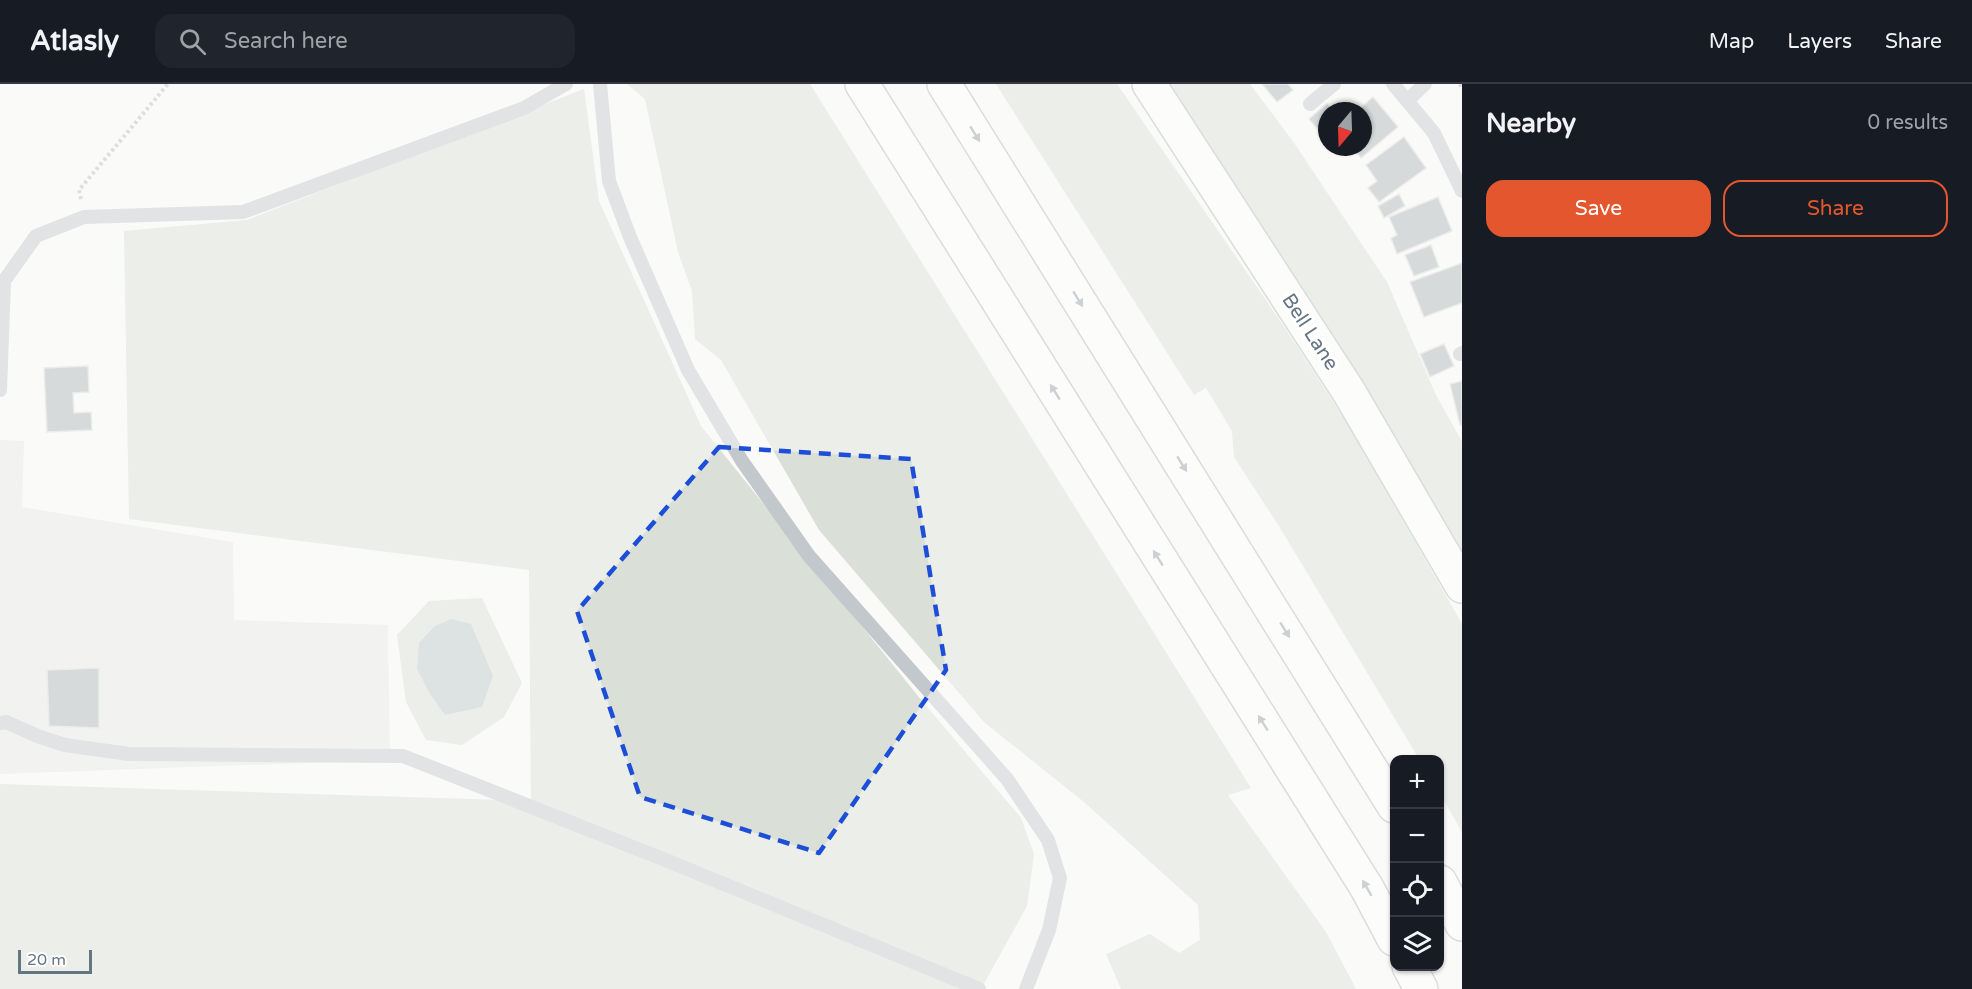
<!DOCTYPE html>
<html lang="en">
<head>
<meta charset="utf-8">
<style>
	:root { --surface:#171b24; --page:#20242c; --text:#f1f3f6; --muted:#9ea1a6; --line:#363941; --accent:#e4572e }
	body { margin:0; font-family:"Varela Round",sans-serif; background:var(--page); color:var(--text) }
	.controls { position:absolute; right:18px; bottom:18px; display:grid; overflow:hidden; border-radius:12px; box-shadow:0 2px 4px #0004 }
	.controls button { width:54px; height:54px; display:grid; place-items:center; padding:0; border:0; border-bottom:2px solid var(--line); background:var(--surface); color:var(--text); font:30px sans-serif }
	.compass { position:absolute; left:1318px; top:18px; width:54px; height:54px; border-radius:50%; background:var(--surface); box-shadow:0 2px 4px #0004; rotate:199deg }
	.scale { position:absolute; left:18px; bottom:15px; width:74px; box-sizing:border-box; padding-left:6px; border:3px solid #657683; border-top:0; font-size:16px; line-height:21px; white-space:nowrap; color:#657683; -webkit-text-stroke:4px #fff; paint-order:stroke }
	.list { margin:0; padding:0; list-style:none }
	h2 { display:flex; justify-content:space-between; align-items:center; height:78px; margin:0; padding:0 24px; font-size:26px }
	h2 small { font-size:20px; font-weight:400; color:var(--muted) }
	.actions { display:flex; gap:12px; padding:18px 24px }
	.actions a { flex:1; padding:14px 0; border:2px solid var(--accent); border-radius:18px; text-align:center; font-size:21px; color:var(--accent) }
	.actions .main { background:var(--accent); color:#fff }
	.icon { flex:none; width:33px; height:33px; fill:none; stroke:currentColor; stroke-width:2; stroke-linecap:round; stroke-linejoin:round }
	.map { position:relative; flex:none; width:1462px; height:905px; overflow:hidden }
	header { display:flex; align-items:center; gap:36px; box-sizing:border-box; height:84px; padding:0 30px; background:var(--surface); border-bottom:2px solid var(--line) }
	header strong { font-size:28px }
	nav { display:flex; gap:33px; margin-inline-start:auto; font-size:21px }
	.search { width:420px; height:54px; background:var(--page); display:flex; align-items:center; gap:15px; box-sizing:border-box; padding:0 21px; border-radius:18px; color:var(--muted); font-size:22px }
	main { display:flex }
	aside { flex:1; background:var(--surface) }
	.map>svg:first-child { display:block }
	.built { fill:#e8e9e9 }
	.green { fill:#dadfd7 }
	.water { fill:#bbc7cb }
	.building { fill:#aab3b9; stroke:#dcdcda; stroke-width:1.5 }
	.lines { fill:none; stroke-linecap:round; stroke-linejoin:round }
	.secondary-casing { stroke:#b3babf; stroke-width:36 }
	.highway-casing { stroke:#b4b9bd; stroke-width:36 }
	.path { stroke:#bbbfc2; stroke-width:4; stroke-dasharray:3 3; stroke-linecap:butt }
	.lane { stroke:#c3c8cc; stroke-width:14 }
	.secondary { stroke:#fff; stroke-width:33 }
	.highway { stroke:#fff; stroke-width:33 }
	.oneway { fill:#939fa8 }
	.marked { fill:none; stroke:#1d4ed8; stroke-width:4.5; stroke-dasharray:12 8; stroke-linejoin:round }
	.labels { text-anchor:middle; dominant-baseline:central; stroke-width:6; stroke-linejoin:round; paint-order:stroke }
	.street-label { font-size:20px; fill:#657683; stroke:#fff }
</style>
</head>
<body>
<header>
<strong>Atlasly</strong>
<div class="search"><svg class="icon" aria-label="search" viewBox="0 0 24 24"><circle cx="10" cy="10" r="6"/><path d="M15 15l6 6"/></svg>Search here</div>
<nav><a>Map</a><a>Layers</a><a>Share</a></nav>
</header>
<main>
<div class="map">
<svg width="1462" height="905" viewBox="0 0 1462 905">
	<rect width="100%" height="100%" fill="#fafaf8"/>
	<path class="built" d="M0 356 24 357 22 423 233 458 234 536 388 541 390 676 0 690Z"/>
	<g class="green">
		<path d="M627 0H810L1251 704 1228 711 1326 848 1356 905H1121L1106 870 1150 850 1179 869 1200 856 1198 821 1084 718 984 638 819 446 721 276 695 255 692 207 678 168 645 15Z"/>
		<path d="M996 0H1117L1285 244 1349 342 1462 540V748L1440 710V676L1419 675 1279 442 1234 373 1232 347 1206 304 1194 311Z"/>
		<path d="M1163 0H1250L1292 56 1387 198 1436 311 1462 358V470Z"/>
		<path d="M584 5 599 117 701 342 918 612 1021 734 1034 770 1027 822 981 905H0V700L531 717 529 486 129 435 124 147 247 136Z"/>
		<path d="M482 514 522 599 504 633 462 661 426 656 406 618 397 551 429 517Z"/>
	</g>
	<path class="water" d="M451 535 471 540 493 592 482 623 445 631 430 610 417 585 419 559 435 542Z"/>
	<g class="building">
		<path d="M1262 0H1288L1293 6 1277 18Z"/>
		<path d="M1373 13 1398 43 1361 74 1352 63H1363V27H1357Z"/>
		<path d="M1327 19 1334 27H1327V40L1319 47 1309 35Z"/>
		<path d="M1404 53 1426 84 1379 118 1368 104 1377 97 1366 81Z"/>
		<path d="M1399 110 1405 122 1384 134 1378 122Z"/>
		<path d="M1438 113 1452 147 1397 170 1391 154 1397 151 1389 133Z"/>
		<path d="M1431 161 1439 183 1414 192 1405 171Z"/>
		<path d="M1462 179V219L1424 233 1410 198Z"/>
		<path d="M1444 260 1454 282 1430 293 1420 270Z"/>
		<path d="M88 282 89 308 73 309 74 329 91 328 92 346 47 348 44 284Z"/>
		<path d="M1462 297V341H1460L1450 300Z"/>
		<path d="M99 584V644L49 642 47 586Z"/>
	</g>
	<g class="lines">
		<defs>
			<path id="secondary" d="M1149 0 1349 308 1462 502"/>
			<g id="highway">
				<path d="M862 0 1367 804 1394 855"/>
				<path d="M944 0 1394 722"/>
				<path d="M1440 798 1462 840"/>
				<path d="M1409 882 1421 905"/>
			</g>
		</defs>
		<use href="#secondary" class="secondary-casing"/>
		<use href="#highway" class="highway-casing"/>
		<g class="path">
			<path d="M1460 0 1462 5"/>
			<path d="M81 115 79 106 168 0"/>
		</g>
		<g class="lane">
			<path d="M600 0 609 97 630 153 688 286 742 377 809 472 1007 695 1048 756 1060 794 1049 846 1026 905"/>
			<path d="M1393 0 1434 49 1462 107"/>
			<path d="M1408 16 1425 0"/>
			<path d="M1310 20 1334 0"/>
			<path d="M1460 270 1462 269"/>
			<path d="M0 306 4 197 36 152 84 133 243 128 524 24 566 0"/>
			<path d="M0 639 6 638 40 653 65 661 129 670 403 672 668 777 979 905"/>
		</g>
		<use href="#secondary" class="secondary"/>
		<use href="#highway" class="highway"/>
	</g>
	<defs><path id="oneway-solid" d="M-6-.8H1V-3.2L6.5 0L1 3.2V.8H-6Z" transform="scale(1.5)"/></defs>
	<g class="oneway">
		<use href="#oneway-solid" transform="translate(975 50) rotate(58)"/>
		<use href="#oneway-solid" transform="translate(1078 215) rotate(58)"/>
		<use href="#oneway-solid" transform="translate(1055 308) rotate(-122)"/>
		<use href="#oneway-solid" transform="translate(1182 380) rotate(58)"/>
		<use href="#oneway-solid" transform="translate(1158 474) rotate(-122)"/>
		<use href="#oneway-solid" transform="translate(1285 546) rotate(58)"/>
		<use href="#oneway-solid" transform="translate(1263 639) rotate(-122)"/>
		<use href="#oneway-solid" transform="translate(1367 804) rotate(-120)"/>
	</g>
	<path d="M0 0H1462V905H0ZM719 363 911 375 946 586 819 769 640 713 577 527Z" fill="#fafaf8" fill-opacity=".55" fill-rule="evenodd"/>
	<path class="marked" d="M719 363 911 375 946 586 819 769 640 713 577 527Z"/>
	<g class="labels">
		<g class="street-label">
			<text transform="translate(1310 248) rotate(57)">Bell Lane</text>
		</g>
	</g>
</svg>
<div class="controls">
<button>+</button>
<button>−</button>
<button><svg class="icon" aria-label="locate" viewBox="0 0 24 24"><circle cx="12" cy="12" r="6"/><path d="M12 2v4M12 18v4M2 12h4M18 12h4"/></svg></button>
<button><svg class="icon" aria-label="layers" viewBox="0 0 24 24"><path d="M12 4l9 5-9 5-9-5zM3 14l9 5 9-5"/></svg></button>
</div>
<svg class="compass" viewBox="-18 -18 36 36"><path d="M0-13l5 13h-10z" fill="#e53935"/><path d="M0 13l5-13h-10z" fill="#9ea1a6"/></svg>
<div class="scale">20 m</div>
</div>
<aside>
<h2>Nearby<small>0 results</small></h2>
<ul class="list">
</ul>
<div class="actions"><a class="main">Save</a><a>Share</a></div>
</aside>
</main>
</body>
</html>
